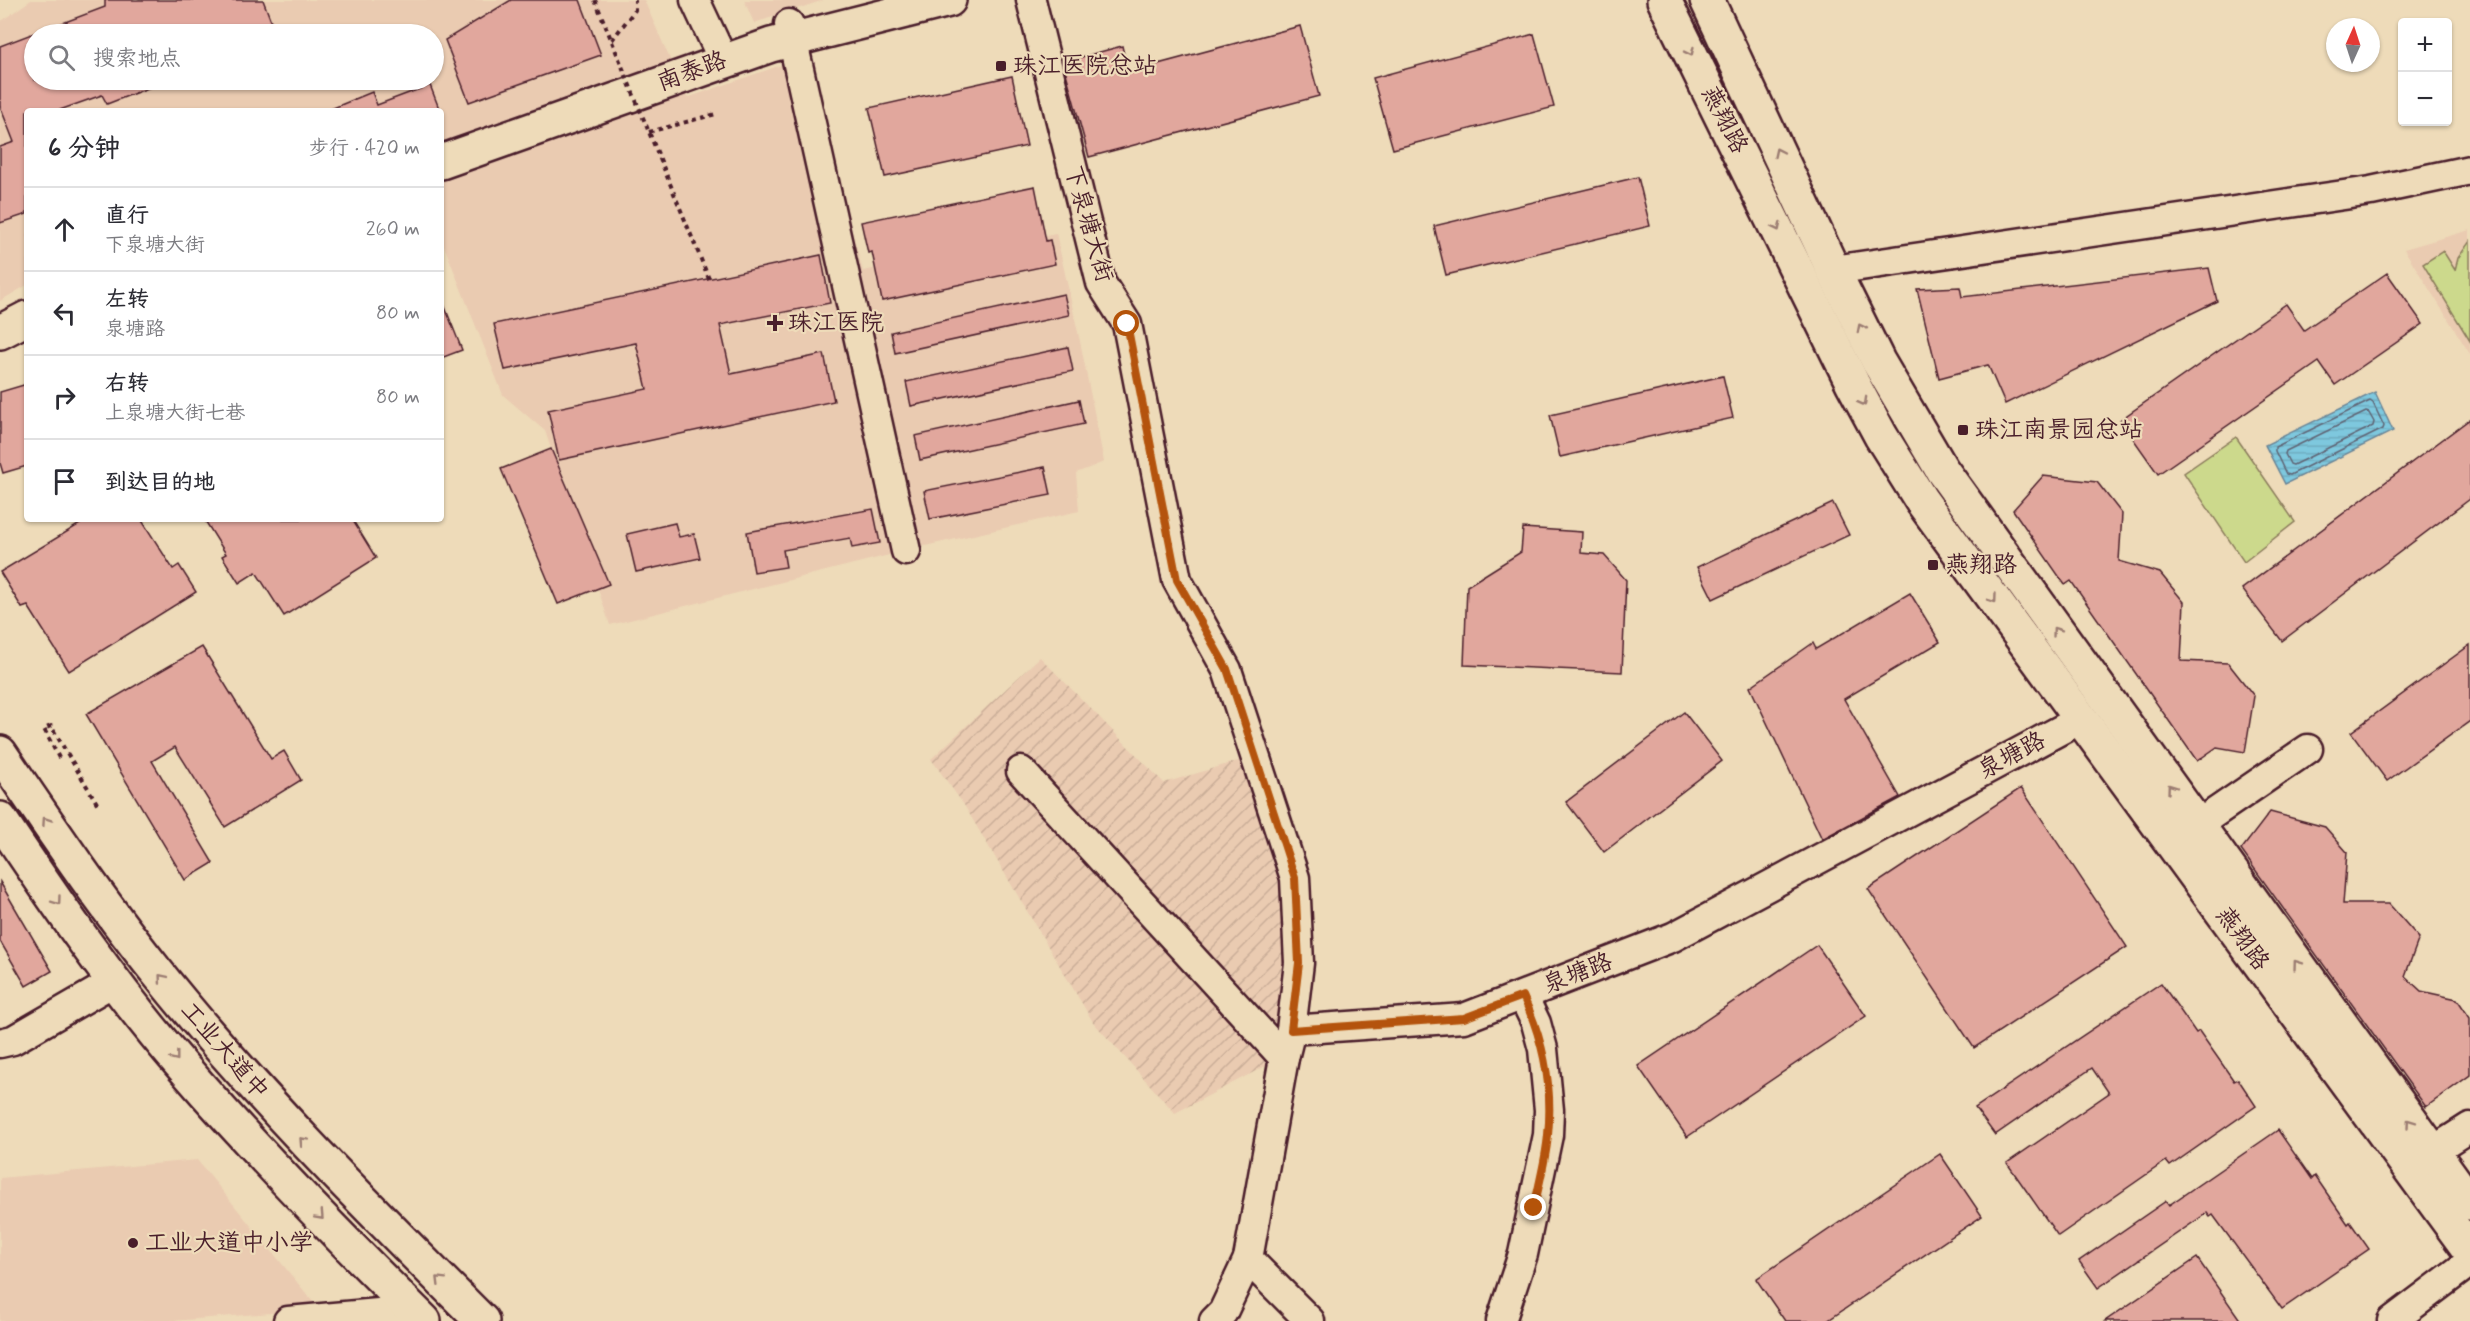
<!DOCTYPE html>
<html lang="zh">
<head>
<meta charset="utf-8">
<style>
	:root { --surface:#fff; --page:#f2f2f3; --text:#2b2b33; --muted:#7c7c81; --line:#e1e1e2 }
	body { margin:0; font-family:Mynerve,"LXGW WenKai TC",sans-serif; background:var(--page); color:var(--text) }
	.controls { position:absolute; right:18px; top:18px; display:grid; overflow:hidden; border-radius:6px; box-shadow:0 2px 4px #0004 }
	.controls button { width:54px; height:54px; display:grid; place-items:center; padding:0; border:0; border-bottom:2px solid var(--line); background:var(--surface); color:var(--text); font:30px sans-serif }
	.compass { position:absolute; left:2326px; top:18px; width:54px; height:54px; border-radius:50%; background:var(--surface); box-shadow:0 2px 4px #0004; rotate:3deg }
	.stop { position:absolute; width:18px; height:18px; margin:-14px; border:4px solid #b45309; border-radius:50%; background:#fff }
	.stop.end { background:#b45309; border-color:#fff; box-shadow:0 2px 6px #0008 }
	.list { margin:0; padding:0; list-style:none }
	h2 { display:flex; justify-content:space-between; align-items:center; height:78px; margin:0; padding:0 24px; font-size:26px }
	h2 small { font-size:20px; font-weight:400; color:var(--muted) }
	.list li { display:grid; grid-template-columns:39px 1fr auto; gap:18px; align-items:center; box-sizing:border-box; height:84px; padding:0 24px; border-top:2px solid var(--line) }
	.list b { display:block; font-size:22px; white-space:nowrap }
	.list p { margin:0; font-size:20px; white-space:nowrap; color:var(--muted) }
	.list em { font-size:20px; font-style:normal; color:var(--muted) }
	.icon { flex:none; width:33px; height:33px; fill:none; stroke:currentColor; stroke-width:2; stroke-linecap:round; stroke-linejoin:round }
	.map { position:relative; flex:none; width:2470px; height:1321px; overflow:hidden }
	.search { position:absolute; background:var(--surface); box-shadow:0 2px 4px #0004; left:24px; top:24px; width:420px; height:66px; display:flex; align-items:center; gap:15px; box-sizing:border-box; padding:0 21px; border-radius:33px; color:var(--muted); font-size:22px }
	.panel { position:absolute; background:var(--surface); box-shadow:0 2px 4px #0004; left:24px; top:108px; width:420px; height:414px; border-radius:6px }
	.map>svg:first-child { display:block }
	.built { fill:#eacbb1; fill-rule:evenodd }
	.industrial { fill:url(#industrial-furrows) }
	.green { fill:#ccd98c; stroke:#8b7c5c; stroke-width:1.5 }
	.water { fill:url(#water-rules); stroke:#698496; stroke-width:1.5 }
	.lines { fill:none; stroke-linecap:round; stroke-linejoin:round }
	.shore { stroke:#5f6373; stroke-width:1.5 }
	.building { fill:#e1a79d; stroke:#4a1f2b; stroke-width:1.5 }
	.minor-casing { stroke:#4a1f2b; stroke-width:33 }
	.major-casing { stroke:#4a1f2b; stroke-width:38 }
	.path { stroke:#4a1f2b; stroke-width:4; stroke-dasharray:4.5 4.5; stroke-linecap:butt }
	.minor { stroke:#eedbb9; stroke-width:28 }
	.major { stroke:#eedbb9; stroke-width:33 }
	.path-bridge { stroke:#4a1f2b; stroke-width:4; stroke-dasharray:4.5 4.5; stroke-linecap:butt }
	.oneway { stroke:#9c7d72 }
	.route { stroke:#b45309; stroke-width:8 }
	.poi-dot { fill:#4a1f2b; stroke:#eedbb9; stroke-width:2 }
	.labels { text-anchor:middle; dominant-baseline:central; stroke-width:4.5; stroke-linejoin:round; paint-order:stroke }
	.poi-label { font-size:24px; fill:#4a1f2b; stroke:#eedbb9; text-anchor:start }
	.street-label { font-size:24px; fill:#4a1f2b; stroke:#eedbb9 }
</style>
</head>
<body>
<div class="map">
<svg width="2470" height="1321" viewBox="0 0 2470 1321">
	<defs>
		<pattern id="industrial-furrows" width="10" height="10" patternUnits="userSpaceOnUse" patternTransform="scale(1.5)"><rect width="10" height="10" fill="#eacbb1"/><path d="M-1 1l2-2M0 10L10 0M9 11l2-2" fill="none" stroke="#caae98"/></pattern>
		<pattern id="water-rules" width="6" height="5" patternUnits="userSpaceOnUse" patternTransform="scale(1.5)"><rect width="6" height="5" fill="#7ec8de"/><path d="M0 2.5h6" fill="none" stroke="#6eabbf"/></pattern>
	</defs>
	<rect width="100%" height="100%" fill="#eedbb9"/>
	<filter id="ink" filterUnits="userSpaceOnUse"><feTurbulence type="fractalNoise" baseFrequency=".0167" numOctaves="2"/><feDisplacementMap in="SourceGraphic" scale="12" xChannelSelector="R" yChannelSelector="G"/><feConvolveMatrix kernelMatrix="1 2 1 2 8 2 1 2 1" color-interpolation-filters="sRGB"/></filter>
	<g filter="url(#ink)">
		<g class="built">
			<path d="M31 0H644L687 98 804 57 863 271 1056 233 1081 346 1104 462 1076 473 1079 511 925 546 610 625 545 431 503 395 441 238V111H27V285L0 301V22ZM34 34H434V80H34Z"/>
			<path d="M744 0H824L754 23Z"/>
			<path d="M2470 230V354L2404 249Z"/>
			<path d="M197 1160 319 1309 172 1321H0V1178Z"/>
		</g>
		<path class="industrial" d="M1040 657 1164 783 1251 757 1285 860 1286 1004 1279 1059 1175 1113 1093 1022 964 805 931 759Z"/>
		<g class="green">
			<path d="M2470 241V341L2423 264 2443 251 2455 270 2458 258Z"/>
			<path d="M2236 437 2295 522 2244 562 2184 473Z"/>
		</g>
		<path class="water" d="M2375 392 2393 431 2285 484 2265 445Z"/>
		<g class="lines">
			<g class="shore">
				<path d="M2370 401 2373 403 2384 426 2383 429 2290 475 2286 474 2275 451V447Z"/>
				<path d="M2366 412 2369 413 2374 422 2373 426 2293 465 2290 464 2285 454 2286 451Z"/>
			</g>
		</g>
		<g class="building">
			<path d="M105 0H263L276 34H37L36 33 105 7Z"/>
			<path d="M511 0H580L601 55 469 102 445 40Z"/>
			<path d="M1300 26 1319 96 1089 157 1063 62 1122 46 1128 72Z"/>
			<path d="M34 33V80L166 81 107 104 102 95 57 111H27V214L0 223V147L14 142 0 106V46Z"/>
			<path d="M1534 34 1554 107 1393 149 1373 78Z"/>
			<path d="M1012 76 1027 146 885 177 869 108Z"/>
			<path d="M430 85 440 111H326L372 92 377 105Z"/>
			<path d="M1638 177 1650 226 1446 275 1434 226Z"/>
			<path d="M1035 186 1046 241 1050 240 1055 264 882 301 872 252 868 253 861 222Z"/>
			<path d="M821 255 830 303 720 325 731 374 824 354 834 401 559 460 548 410 647 389 636 343 505 370 494 324Z"/>
			<path d="M2209 268 2217 301 2005 404 1988 365 1939 378 1917 289 1960 287 1962 297Z"/>
			<path d="M2387 273 2423 324 2335 385 2319 362 2158 474 2120 420 2286 304 2304 330Z"/>
			<path d="M1064 294 1069 315 895 353 891 332Z"/>
			<path d="M441 297 462 350 441 358Z"/>
			<path d="M1068 347 1073 371 911 406 906 382Z"/>
			<path d="M1723 376 1733 418 1560 457 1550 415Z"/>
			<path d="M27 384V466L3 473 0 463V392Z"/>
			<path d="M1079 400 1084 424 920 460 915 436Z"/>
			<path d="M2470 419V499L2282 641 2242 589Z"/>
			<path d="M551 449 609 584 558 604 501 469Z"/>
			<path d="M1045 467 1051 495 930 519 924 491Z"/>
			<path d="M2043 476 2097 482 2122 514 2119 561 2160 573 2184 602 2181 661 2228 663 2254 696 2245 752 2217 747 2197 761 2071 581 2065 585 2013 510Z"/>
			<path d="M1833 503 1849 535 1713 599 1697 567Z"/>
			<path d="M873 509 880 543 852 548 850 538 783 550 786 567 754 572 747 532Z"/>
			<path d="M88 519H141L173 569 179 565 196 592 69 671 28 606 22 608 0 572Z"/>
			<path d="M204 519H352L376 558 284 616 256 572 239 583 222 556 226 554Z"/>
			<path d="M675 523 679 537 694 534 700 558 636 572 627 534Z"/>
			<path d="M1523 528 1582 532 1581 553 1604 555 1626 580 1622 672 1464 665 1467 586 1521 552Z"/>
			<path d="M1910 593 1940 642 1844 699 1900 797 1822 839 1750 687 1813 643 1816 649Z"/>
			<path d="M2470 645V721L2387 781 2351 732Z"/>
			<path d="M202 647 271 759 284 751 301 780 225 827 175 747 152 761 213 863 185 880 86 714Z"/>
			<path d="M1684 712 1722 761 1604 852 1566 802Z"/>
			<path d="M2021 788 2127 947 1974 1048 1868 889Z"/>
			<path d="M2270 812 2325 827 2347 852 2343 904H2389L2419 938 2405 976 2421 991 2457 999 2470 1018V1075L2426 1107 2241 850Z"/>
			<path d="M0 882 52 971 26 986 0 941Z"/>
			<path d="M1817 945 1866 1016 1687 1137 1638 1066Z"/>
			<path d="M2161 983 2196 1033 2199 1031 2234 1081 2238 1079 2256 1106 2170 1166 2166 1161 2058 1236 2007 1163 2109 1093 2092 1068 1995 1135 1975 1108Z"/>
			<path d="M2278 1130 2312 1179 2315 1176 2348 1224 2350 1222 2369 1249 2282 1309 2213 1215 2210 1217 2207 1213 2098 1288 2079 1261 2166 1201 2169 1205Z"/>
			<path d="M1940 1154 1982 1216 1827 1321H1785L1756 1279Z"/>
			<path d="M2197 1258 2241 1321H2105Z"/>
		</g>
		<g class="lines">
			<defs>
				<g id="minor">
					<path d="M695 0 717 47"/>
					<path d="M1031 0 1101 283 1127 324 1177 580 1227 670 1295 878 1299 963 1291 1030"/>
					<path d="M789 24 906 551"/>
					<path d="M1833 270 2371 191 2470 170"/>
					<path d="M1021 771 1284 1058"/>
					<path d="M2197 825 2308 749"/>
					<path d="M0 1043 13 1040 115 981"/>
					<path d="M2431 1152 2470 1127"/>
					<path d="M1248 1259 1310 1321"/>
					<path d="M288 1321 413 1310"/>
					<path d="M1214 1321 1223 1312 1248 1259 1284 1058 1291 1030 1464 1018 1673 937 2081 719"/>
					<path d="M1501 1321 1523 1254 1548 1135 1549 1110 1543 1049 1536 1023 1523 996"/>
					<path d="M2392 1321 2470 1262"/>
				</g>
				<g id="major">
					<path d="M1664 0 1853 384 1881 436 1921 500 2470 1251"/>
					<path d="M1707 0 1833 270 1878 361 1942 470 2470 1203"/>
					<path d="M441 162 771 45 949 0"/>
					<path d="M0 332 27 318"/>
					<path d="M0 753C50 827 100 901 156 971 256 1096 369 1208 482 1321"/>
					<path d="M0 819C57 904 116 990 183 1067 259 1155 341 1239 424 1321"/>
				</g>
			</defs>
			<use href="#minor" class="minor-casing"/>
			<use href="#major" class="major-casing"/>
			<g class="path">
				<path d="M612 40 635 10V0"/>
				<path d="M649 132 716 114"/>
				<path d="M59 758 44 729 51 726 98 805"/>
			</g>
			<use href="#minor" class="minor"/>
			<use href="#major" class="major"/>
			<path class="path-bridge" d="M595 0 709 279"/>
		</g>
		<defs><path id="oneway-chevron" d="M-2-3.5L2.5 0L-2 3.5" fill="none" stroke-width="1.6" stroke-linecap="round" stroke-linejoin="round" transform="scale(1.5)"/></defs>
		<g class="oneway">
			<use href="#oneway-chevron" transform="translate(1690 52) rotate(64)"/>
			<use href="#oneway-chevron" transform="translate(1778 152) rotate(-115)"/>
			<use href="#oneway-chevron" transform="translate(1777 227) rotate(64)"/>
			<use href="#oneway-chevron" transform="translate(1861 328) rotate(-117)"/>
			<use href="#oneway-chevron" transform="translate(1863 402) rotate(61)"/>
			<use href="#oneway-chevron" transform="translate(1993 599) rotate(54)"/>
			<use href="#oneway-chevron" transform="translate(2056 631) rotate(-126)"/>
			<use href="#oneway-chevron" transform="translate(2171 788) rotate(-126)"/>
			<use href="#oneway-chevron" transform="translate(46 821) rotate(-124)"/>
			<use href="#oneway-chevron" transform="translate(57 901) rotate(54)"/>
			<use href="#oneway-chevron" transform="translate(2297 964) rotate(-126)"/>
			<use href="#oneway-chevron" transform="translate(162 978) rotate(-130)"/>
			<use href="#oneway-chevron" transform="translate(175 1057) rotate(52)"/>
			<use href="#oneway-chevron" transform="translate(2410 1123) rotate(-126)"/>
			<use href="#oneway-chevron" transform="translate(303 1141) rotate(-133)"/>
			<use href="#oneway-chevron" transform="translate(320 1216) rotate(47)"/>
			<use href="#oneway-chevron" transform="translate(440 1280) rotate(-135)"/>
		</g>
	</g>
	<g class="lines" filter="url(#ink)">
		<path class="route" d="M1127 324 1177 580 1227 669 1295 878 1299 963 1291 1030 1464 1018 1523 996C1543 1039 1553 1087 1548 1135 1546 1159 1539 1184 1534 1208"/>
	</g>
	<g class="poi-dot">
		<rect x="995" y="60" width="12" height="12" rx="3"/>
		<path d="M772 314h6v6h6v6h-6v6h-6v-6h-6v-6h6z"/>
		<rect x="1957" y="424" width="12" height="12" rx="3"/>
		<rect x="1927" y="559" width="12" height="12" rx="3"/>
		<circle cx="133" cy="1243" r="6"/>
	</g>
	<g class="labels">
		<g class="poi-label">
			<text x="1013" y="66">珠江医院总站</text>
			<text x="788" y="323">珠江医院</text>
			<text x="1975" y="430">珠江南景园总站</text>
			<text x="1945" y="565">燕翔路</text>
			<text x="145" y="1243">工业大道中小学</text>
		</g>
		<g class="street-label">
			<text transform="translate(692 72) rotate(-20)">南泰路</text>
			<text transform="translate(1724 120) rotate(63)">燕翔路</text>
			<text transform="translate(1088 224) rotate(74)">下泉塘大街</text>
			<text transform="translate(2012 756) rotate(-28)">泉塘路</text>
			<text transform="translate(2242 939) rotate(54)">燕翔路</text>
			<text transform="translate(1578 974) rotate(-21)">泉塘路</text>
			<text transform="translate(224 1051) rotate(49)">工业大道中</text>
		</g>
	</g>
</svg>
<div class="controls">
<button>+</button>
<button>−</button>
</div>
<svg class="compass" viewBox="-18 -18 36 36"><path d="M0-13l5 13h-10z" fill="#e53935"/><path d="M0 13l5-13h-10z" fill="#7c7c81"/></svg>
<div class="stop" style="left:1127px;top:324px"></div>
<div class="stop end" style="left:1534px;top:1208px"></div>
<div class="search"><svg class="icon" aria-label="search" viewBox="0 0 24 24"><circle cx="10" cy="10" r="6"/><path d="M15 15l6 6"/></svg>搜索地点</div>
<section class="panel">
<h2>6 分钟<small>步行 · 420 m</small></h2>
<ul class="list">
<li><svg class="icon" aria-label="ahead" viewBox="0 0 24 24"><path d="M12 20V5M6 11l6-6 6 6"/></svg><div><b>直行</b><p>下泉塘大街</p></div><em>260 m</em></li>
<li><svg class="icon" aria-label="left" viewBox="0 0 24 24"><path d="M17 20v-9H6M10 6l-5 5 5 5"/></svg><div><b>左转</b><p>泉塘路</p></div><em>80 m</em></li>
<li><svg class="icon" aria-label="right" viewBox="0 0 24 24"><path d="M7 20v-9h11M14 6l5 5-5 5"/></svg><div><b>右转</b><p>上泉塘大街七巷</p></div><em>80 m</em></li>
<li><svg class="icon" aria-label="arrive" viewBox="0 0 24 24"><path d="M6 21V4h12l-3 4 3 4H6"/></svg><div><b>到达目的地</b></div></li>
</ul>
</section>
</div>
</body>
</html>
